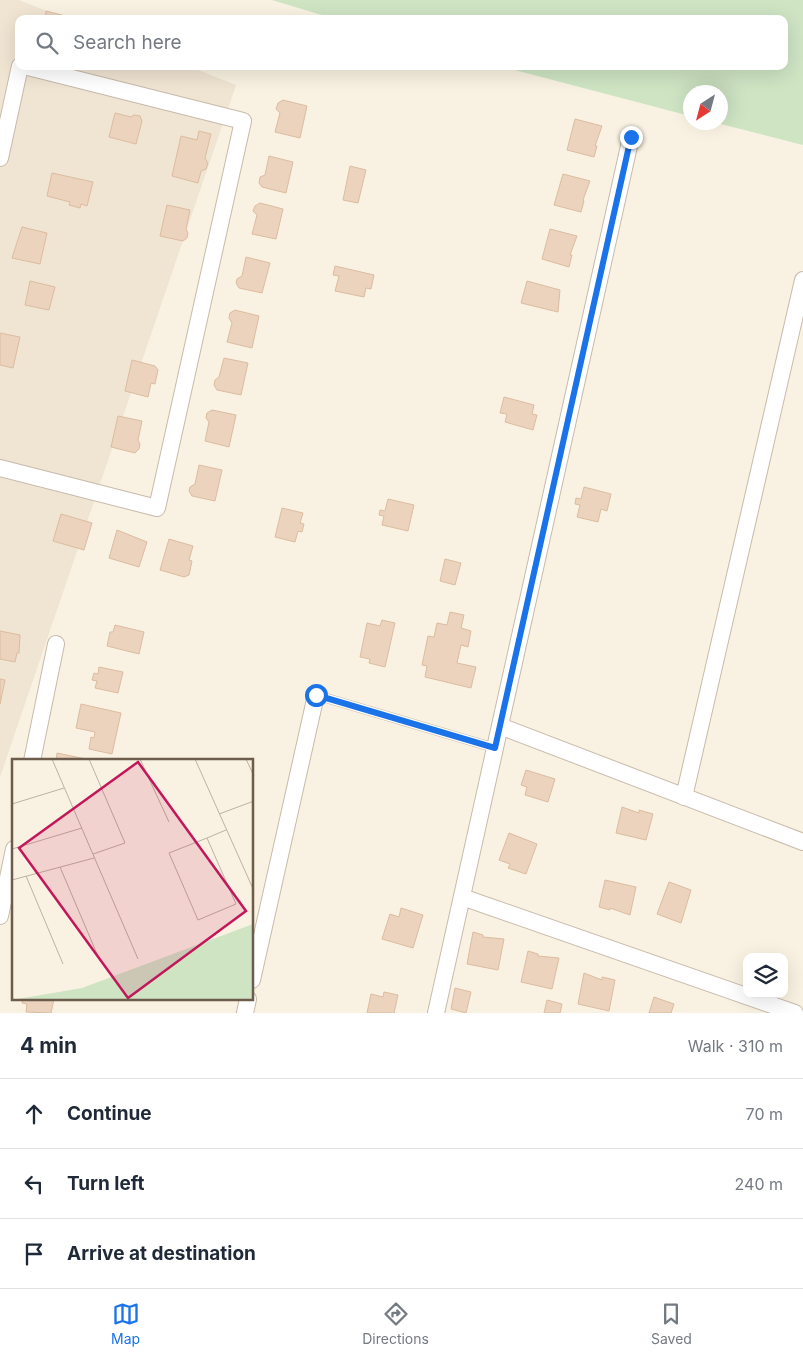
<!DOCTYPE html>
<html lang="en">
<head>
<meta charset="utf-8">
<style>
	:root { --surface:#fff; --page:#f6f6f7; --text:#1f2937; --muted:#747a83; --line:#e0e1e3; --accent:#1a73e8 }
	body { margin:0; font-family:Inter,sans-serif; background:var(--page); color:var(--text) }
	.controls { position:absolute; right:15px; bottom:15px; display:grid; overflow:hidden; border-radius:10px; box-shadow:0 5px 20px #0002 }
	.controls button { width:45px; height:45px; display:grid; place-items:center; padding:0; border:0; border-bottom:1px solid var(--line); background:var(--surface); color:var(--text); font:25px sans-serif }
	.compass { position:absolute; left:683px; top:85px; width:45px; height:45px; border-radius:50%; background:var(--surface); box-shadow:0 5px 20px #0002; rotate:216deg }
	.stop { position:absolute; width:15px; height:15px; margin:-11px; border:4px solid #1a73e8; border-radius:50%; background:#fff }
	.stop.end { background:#1a73e8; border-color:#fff; box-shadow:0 1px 5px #0008 }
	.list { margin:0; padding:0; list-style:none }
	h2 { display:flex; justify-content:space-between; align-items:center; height:65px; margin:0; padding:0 20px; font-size:21px }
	h2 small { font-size:16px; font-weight:400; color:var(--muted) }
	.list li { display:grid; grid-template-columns:32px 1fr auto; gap:15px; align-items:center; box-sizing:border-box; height:70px; padding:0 20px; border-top:1px solid var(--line) }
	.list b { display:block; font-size:19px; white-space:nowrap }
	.list em { font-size:16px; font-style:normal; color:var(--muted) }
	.icon { flex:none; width:28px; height:28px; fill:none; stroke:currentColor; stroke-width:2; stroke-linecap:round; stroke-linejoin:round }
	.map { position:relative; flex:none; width:803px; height:1013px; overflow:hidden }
	.search { position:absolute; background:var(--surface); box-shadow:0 5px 20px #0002; left:15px; right:15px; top:15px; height:55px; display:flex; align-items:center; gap:12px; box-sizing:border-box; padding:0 18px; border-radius:10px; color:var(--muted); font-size:19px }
	.sheet { height:275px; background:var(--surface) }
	nav { display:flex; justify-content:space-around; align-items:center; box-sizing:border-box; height:70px; border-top:1px solid var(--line); background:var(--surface); font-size:14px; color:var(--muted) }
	nav a { display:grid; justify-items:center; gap:2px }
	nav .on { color:var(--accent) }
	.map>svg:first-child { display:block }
	.residential { fill:#f0e4d2 }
	.green { fill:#cee4c3 }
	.building { fill:#ebd3bd; stroke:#dcbca0 }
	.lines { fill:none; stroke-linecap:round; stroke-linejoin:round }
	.lane-casing { stroke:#c8baab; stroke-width:10 }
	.street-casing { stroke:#c8baab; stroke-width:18 }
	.lane { stroke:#fff; stroke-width:9 }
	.street { stroke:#fff; stroke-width:16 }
	.route { stroke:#1a73e8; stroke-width:6 }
	.inset-road { fill:none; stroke:#bdb1a2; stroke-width:1 }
	.view { fill:#c2185b; fill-opacity:0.15; stroke:#c2185b; stroke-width:2.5 }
	.inset-edge { fill:none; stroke:#6d5b4c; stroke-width:2.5 }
</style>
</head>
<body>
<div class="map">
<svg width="803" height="1013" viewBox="0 0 803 1013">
	<rect width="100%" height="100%" fill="#f9f2e2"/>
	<path class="residential" d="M0 0H19L67 19H19V66H188L236 85 0 777Z"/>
	<path class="green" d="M272 0H803V145L717 123 720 122V92H690V116L499 66H784V19H335Z"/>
	<g class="building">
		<path d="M46 11 77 19H45Z"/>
		<path d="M283 100 307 106 300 138 275 132 280 113 276 109 278 103Z"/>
		<path d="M115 113 131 117 134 115 140 116 142 121 136 144 109 137Z"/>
		<path d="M575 119 602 126 595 146H597L594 157 567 150Z"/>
		<path d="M199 131 211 134 205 158 208 163 206 169 201 171 198 183 172 176 181 136 197 140Z"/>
		<path d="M269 156 293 162 286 193 262 187 259 183 260 177 265 175Z"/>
		<path d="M350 166 366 170 358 203 343 200Z"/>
		<path d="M52 173 93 182 87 206 81 204 80 208 69 205 70 202 47 196Z"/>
		<path d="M563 174 590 181 583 200 584 201 581 212 554 205Z"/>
		<path d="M260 203 283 209 276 239 252 234 257 215 253 211 255 206Z"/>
		<path d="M167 205 190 210 186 229 188 233 187 238 183 241 160 236Z"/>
		<path d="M22 227 47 233 40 264 12 258Z"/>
		<path d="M550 229 577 236 570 255H572L569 267 542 259Z"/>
		<path d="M246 257 270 263 262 293 239 288 236 283 237 279 242 276Z"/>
		<path d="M335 266 374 275 371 289 366 288 364 297 335 291 339 276 333 275Z"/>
		<path d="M30 281 55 287 49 310 25 305Z"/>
		<path d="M527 281 560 290 558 312 521 303Z"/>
		<path d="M235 310 259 316 252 348 227 342 232 323 229 318 230 313Z"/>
		<path d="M0 333 20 337 13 368 0 365Z"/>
		<path d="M224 358 248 363 241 395 217 390 214 385 215 380 219 377Z"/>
		<path d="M132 360 155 366 158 370 155 384 151 383 148 397 125 391Z"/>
		<path d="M504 397 534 405 532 414 537 415 533 430 505 422 507 414 500 413Z"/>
		<path d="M212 410 236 415 229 447 205 441 209 422 206 418 207 413Z"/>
		<path d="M118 416 142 421 138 440 140 444 139 449 135 453 111 447Z"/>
		<path d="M199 465 222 470 215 501 192 496 189 491 190 487 195 484Z"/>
		<path d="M584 487 611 494 607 511 601 509 598 522 577 517 580 505 575 504 576 498 581 499Z"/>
		<path d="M388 499 414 505 408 531 382 525 384 516 379 515 380 510 385 511Z"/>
		<path d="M282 508 303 513 300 523 304 524 302 532 298 531 295 542 275 537Z"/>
		<path d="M61 514 92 523 84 550 53 541Z"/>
		<path d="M117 530 147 542 139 567 109 558Z"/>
		<path d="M169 539 193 546 189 560 192 561 189 575 184 577 160 570Z"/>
		<path d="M445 559 461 563 455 585 440 581Z"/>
		<path d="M450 612 464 615 461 628 471 631 468 647 461 645 457 663 476 667 471 688 425 677 427 666 422 665 428 636 434 637 437 623 447 625Z"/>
		<path d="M382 620 395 623 385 667 369 663 370 659 360 657 367 623 380 626Z"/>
		<path d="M115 625 144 632 139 654 107 646 110 632H113Z"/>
		<path d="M0 631 20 635 19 653H17L15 662 0 659Z"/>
		<path d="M99 667 123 672 118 693 95 688 97 681 92 680 94 673 98 674Z"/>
		<path d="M0 679 5 680 0 704Z"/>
		<path d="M81 704 121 713 112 754 89 749 91 737 94 738 95 732 76 728Z"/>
		<path d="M57 753 86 759 85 761H56Z"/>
		<path d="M526 770 555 779 548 802 525 795 527 787 521 785Z"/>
		<path d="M622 807 639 813V810L653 814 646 840 616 833Z"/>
		<path d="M509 833 537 844 526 874 508 868 510 864 499 860Z"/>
		<path d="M605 880 636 887 630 915 610 908V910L599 907Z"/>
		<path d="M669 882 691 890 681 923 657 914Z"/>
		<path d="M401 908 423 915 413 948 382 939 390 914 399 917Z"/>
		<path d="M473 932 483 935V937L504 939 498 970 467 964Z"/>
		<path d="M528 951 538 954V956L559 958 552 989 521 982Z"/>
		<path d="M584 973 602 980V977L615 980 609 1011 578 1004Z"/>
		<path d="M455 988 471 992 466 1013 451 1009Z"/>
		<path d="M384 992 398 995 394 1013H367L371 994 383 997Z"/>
		<path d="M654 997 674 1004 671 1013H649Z"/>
		<path d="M23 999H54L51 1013 26 1012 27 1004 22 1003Z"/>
		<path d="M547 1000 562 1004 560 1013H544Z"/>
	</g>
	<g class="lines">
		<defs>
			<path id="lane" d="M316 695 495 748"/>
			<g id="street">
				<path d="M0 158 20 66"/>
				<path d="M0 468 157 508 243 121 24 66"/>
				<path d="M500 726 803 842"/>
				<path d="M32 761 56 644"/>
				<path d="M684 797 803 280"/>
				<path d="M462 897 795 1013"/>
				<path d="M0 916 14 849"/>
				<path d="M252 980 316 695"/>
				<path d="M245 1013 248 999"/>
				<path d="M436 1013 631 137"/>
			</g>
		</defs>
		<use href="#lane" class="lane-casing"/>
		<use href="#street" class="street-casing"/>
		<use href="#lane" class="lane"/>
		<use href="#street" class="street"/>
	</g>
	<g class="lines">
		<path class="route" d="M316 695 495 748 631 137"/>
	</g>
	<g transform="translate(12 759)">
		<rect width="241" height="241" fill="#f9f2e2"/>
		<path d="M241 165V241H0L70 229Z" fill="#cee4c3"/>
		<path class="inset-road" d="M40 0 126 200M77 0 113 84 81 95M128 0 157 63M183 0 242 132M234 0 242 17M0 45 52 29M207 55 242 42M195 79 224 145 186 161 157 94 195 79 214 71M0 90 70 69M48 108 88 202M14 117 51 205M0 121 82 99"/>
		<path class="view" d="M126 3 234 152 116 239 7 89Z"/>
		<rect width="241" height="241" class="inset-edge"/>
	</g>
</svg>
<div class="controls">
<button><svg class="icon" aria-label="layers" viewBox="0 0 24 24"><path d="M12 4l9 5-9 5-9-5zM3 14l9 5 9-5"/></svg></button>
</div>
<svg class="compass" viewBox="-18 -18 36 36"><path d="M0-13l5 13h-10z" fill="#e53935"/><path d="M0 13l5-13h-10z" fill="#747a83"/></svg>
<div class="stop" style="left:316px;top:695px"></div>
<div class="stop end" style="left:631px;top:137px"></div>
<div class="search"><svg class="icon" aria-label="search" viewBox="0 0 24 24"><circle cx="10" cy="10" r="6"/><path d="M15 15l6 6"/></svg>Search here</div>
</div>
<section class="sheet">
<h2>4 min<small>Walk · 310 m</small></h2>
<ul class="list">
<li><svg class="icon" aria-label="ahead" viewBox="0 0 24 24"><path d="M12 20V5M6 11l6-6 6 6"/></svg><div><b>Continue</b></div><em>70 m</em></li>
<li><svg class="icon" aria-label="left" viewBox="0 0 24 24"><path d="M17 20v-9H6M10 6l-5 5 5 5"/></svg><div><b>Turn left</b></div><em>240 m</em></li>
<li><svg class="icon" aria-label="arrive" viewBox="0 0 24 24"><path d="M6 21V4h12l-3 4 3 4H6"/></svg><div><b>Arrive at destination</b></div></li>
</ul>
</section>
<nav>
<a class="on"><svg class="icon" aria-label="map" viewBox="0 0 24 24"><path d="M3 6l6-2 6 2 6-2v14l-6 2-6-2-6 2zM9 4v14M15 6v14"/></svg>Map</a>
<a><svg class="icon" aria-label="directions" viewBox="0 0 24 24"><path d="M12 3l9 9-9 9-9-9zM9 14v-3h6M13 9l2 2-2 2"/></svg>Directions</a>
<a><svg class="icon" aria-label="saved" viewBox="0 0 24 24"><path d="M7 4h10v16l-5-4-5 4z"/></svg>Saved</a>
</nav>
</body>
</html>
